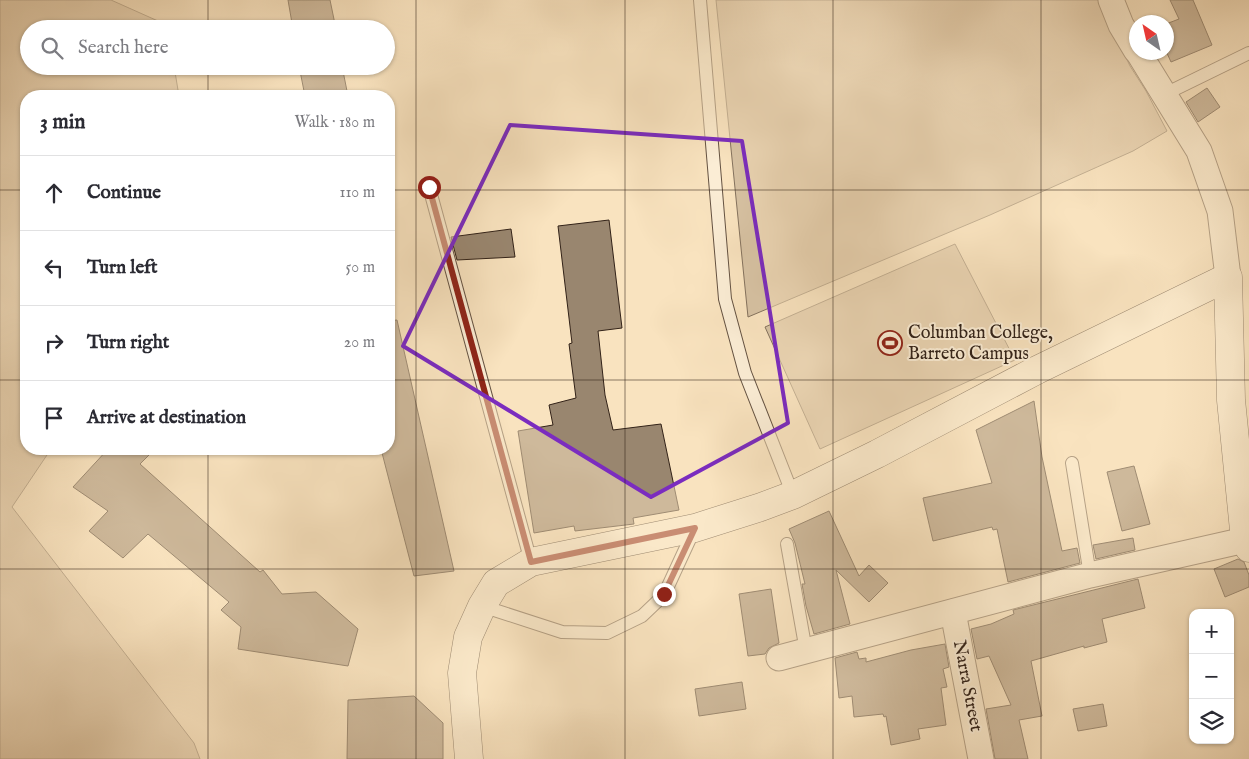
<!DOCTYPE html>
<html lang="en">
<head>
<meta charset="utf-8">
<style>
	:root { --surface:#fff; --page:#f2f2f3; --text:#2b2b33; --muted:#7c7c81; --line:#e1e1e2 }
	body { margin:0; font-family:"IM FELL English",serif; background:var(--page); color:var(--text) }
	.controls { position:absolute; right:15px; bottom:15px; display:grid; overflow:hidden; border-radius:10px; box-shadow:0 1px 4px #0004 }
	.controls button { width:45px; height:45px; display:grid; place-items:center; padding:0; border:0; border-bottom:1px solid var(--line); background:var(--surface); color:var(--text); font:25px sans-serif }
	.compass { position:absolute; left:1129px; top:15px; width:45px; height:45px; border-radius:50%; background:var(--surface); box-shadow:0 1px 4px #0004; rotate:326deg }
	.stop { position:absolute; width:15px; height:15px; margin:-11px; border:4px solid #8f2418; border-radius:50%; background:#fff }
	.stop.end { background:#8f2418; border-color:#fff; box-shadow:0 1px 5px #0008 }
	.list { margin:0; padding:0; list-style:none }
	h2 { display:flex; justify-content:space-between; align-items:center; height:65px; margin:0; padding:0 20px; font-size:21px }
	h2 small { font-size:16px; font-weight:400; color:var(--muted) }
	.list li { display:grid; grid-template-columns:32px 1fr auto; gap:15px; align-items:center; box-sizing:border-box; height:75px; padding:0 20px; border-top:1px solid var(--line) }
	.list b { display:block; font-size:19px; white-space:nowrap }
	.list em { font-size:16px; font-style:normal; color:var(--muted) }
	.icon { flex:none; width:28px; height:28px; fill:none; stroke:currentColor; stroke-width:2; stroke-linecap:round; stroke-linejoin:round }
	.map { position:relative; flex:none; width:1249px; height:759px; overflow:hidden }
	.search { position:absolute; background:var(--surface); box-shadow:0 1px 4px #0004; left:20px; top:20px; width:375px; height:55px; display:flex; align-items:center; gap:12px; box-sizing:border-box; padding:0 18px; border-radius:28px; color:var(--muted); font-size:19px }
	.panel { position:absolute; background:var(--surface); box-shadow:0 1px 4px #0004; left:20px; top:90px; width:375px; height:365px; border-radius:20px }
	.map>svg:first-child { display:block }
	.green { fill:#d7c2a3; stroke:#84725e }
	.building { fill:#99866f; stroke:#322218 }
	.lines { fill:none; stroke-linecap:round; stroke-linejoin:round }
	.lane-casing { stroke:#645242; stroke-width:14 }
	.street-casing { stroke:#645242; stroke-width:27 }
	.secondary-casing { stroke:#322218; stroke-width:29 }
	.lane { stroke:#fbedd5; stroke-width:12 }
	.street { stroke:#fbedd5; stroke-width:25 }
	.secondary { stroke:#fbedd5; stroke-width:28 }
	.route { stroke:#8f2418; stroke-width:6 }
	.marked { fill:none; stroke:#7b2cbf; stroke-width:4; stroke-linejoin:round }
	.grid { fill:none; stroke:#322218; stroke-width:1; stroke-opacity:0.55 }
	.labels { text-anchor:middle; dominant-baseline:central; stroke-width:4; stroke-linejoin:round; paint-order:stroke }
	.poi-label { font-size:18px; fill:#322218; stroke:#fbedd5; text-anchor:start }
	.street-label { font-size:18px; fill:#322218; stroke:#fbedd5 }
</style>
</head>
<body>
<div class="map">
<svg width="1249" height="759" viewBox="0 0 1249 759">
	<rect width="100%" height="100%" fill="#f9e3bf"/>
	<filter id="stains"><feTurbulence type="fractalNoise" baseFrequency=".004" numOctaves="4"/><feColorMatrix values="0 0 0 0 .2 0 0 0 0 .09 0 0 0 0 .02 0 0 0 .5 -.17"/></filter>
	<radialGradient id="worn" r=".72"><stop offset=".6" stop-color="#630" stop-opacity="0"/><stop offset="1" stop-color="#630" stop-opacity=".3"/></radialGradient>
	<g class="green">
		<path d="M0 0H111L167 25V29H29V66H174L179 96H26V449H51L12 507 194 743 200 759H0Z"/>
		<path d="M716 0H1098L1130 66 1146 91 1167 131 1133 151 990 215 748 317Z"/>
		<path d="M955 244 1015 360 820 449 765 327Z"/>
	</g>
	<g class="building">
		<path d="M288 0H330L336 29H293Z"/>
		<path d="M1170 0H1193L1212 45 1171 62 1166 51V24L1179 19Z"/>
		<path d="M299 66H342L348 96H305Z"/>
		<path d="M1207 88 1220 107 1198 122 1186 102Z"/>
		<path d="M609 220 622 328 598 331 605 395 613 430 661 424 679 510 633 518 634 524 575 531 574 526 534 533 518 431 553 425 549 405 576 398 569 344 572 343 558 226Z"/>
		<path d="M511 229 515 257 457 260 451 237Z"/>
		<path d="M397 320 454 571 414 576 381 449H389V321Z"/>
		<path d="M1034 401 1042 457 1062 551 1077 548 1080 563 1008 582 997 529 993 530 992 527 933 541 923 498 992 483 976 430Z"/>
		<path d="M108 449H155L140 464 260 572 263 570 282 594 316 592 358 629 348 666 238 649 241 627 221 610 229 602 148 534 123 558 89 531 108 511 73 487Z"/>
		<path d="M1134 466 1150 524 1122 531 1107 472Z"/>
		<path d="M829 511 859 576 869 565 888 583 869 602 836 570 850 624 814 634 806 606 802 584H805L795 543 789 529Z"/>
		<path d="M1133 538 1135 550 1096 559 1093 545Z"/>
		<path d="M1238 559 1244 562 1249 575V587L1225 597 1214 569Z"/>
		<path d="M1138 579 1145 608 1102 619 1107 642 1084 648V646L1031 661 1042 716 1019 720 1028 759H995L986 709 1011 705 989 656 977 659 971 629 991 624 1014 614 1013 610Z"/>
		<path d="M771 589 779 643 769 648 765 654 748 656 739 594Z"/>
		<path d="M945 644 949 667 943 669 947 687 941 688 946 725 918 729 920 739 891 745 886 716 884 717 883 714 854 717 852 696 839 698 835 658 857 652 859 659 866 658V662L911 650Z"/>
		<path d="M742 682 746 709 699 716 695 689Z"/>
		<path d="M414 696 443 723V759H347L348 700Z"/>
		<path d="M1103 704 1107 726 1078 731 1073 709Z"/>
	</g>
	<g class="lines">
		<defs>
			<g id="lane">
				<path d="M700 0 725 299 745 373 793 495"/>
				<path d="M1163 95 1249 53"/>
				<path d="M429 187 531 562"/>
				<path d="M1072 463 1090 575"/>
				<path d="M787 544 806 651"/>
				<path d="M482 606 562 632 607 633 642 616 664 595 694 530"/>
			</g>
			<g id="street">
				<path d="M1111 0 1121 25 1136 50"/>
				<path d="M1138 52 1199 151 1220 211 1228 277"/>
				<path d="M953 612 981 759"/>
				<path d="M779 658 1090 575 1245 540"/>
			</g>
			<path id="secondary" d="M469 759 462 673 468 637 482 606 496 583 531 562 695 528 761 507 793 495 877 454 1037 370 1228 277 1231 400 1245 540 1249 548"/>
		</defs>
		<use href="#lane" class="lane-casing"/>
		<use href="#street" class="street-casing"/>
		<use href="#secondary" class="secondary-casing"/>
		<use href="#lane" class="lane"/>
		<use href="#street" class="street"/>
		<use href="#secondary" class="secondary"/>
	</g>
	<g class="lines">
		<path class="route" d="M429 187 531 562 695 528 664 594"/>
	</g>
	<path d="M0 0H1249V759H0ZM510 125 742 141 788 423 651 497 403 346Z" fill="#f9e3bf" fill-opacity=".55" fill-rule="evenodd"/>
	<path class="marked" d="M510 125 742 141 788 423 651 497 403 346Z"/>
	<path class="grid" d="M208 0V29M416 0V759M625 0V759M833 0V759M1041 0V759M208 66V96M0 190H26M389 190H1249M0 380H26M389 380H1249M208 449V759M0 569H1249"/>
	<defs>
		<symbol id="stadium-ring" viewBox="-11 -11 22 22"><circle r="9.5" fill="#fbedd5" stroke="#8f2418" stroke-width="1.5"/><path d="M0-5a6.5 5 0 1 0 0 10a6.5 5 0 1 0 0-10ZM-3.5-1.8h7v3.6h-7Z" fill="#8f2418"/></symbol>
	</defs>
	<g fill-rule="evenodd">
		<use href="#stadium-ring" x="876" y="329" width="28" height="28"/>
	</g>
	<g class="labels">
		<g class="poi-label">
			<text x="908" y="333">Columban College,<tspan x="908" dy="21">Barreto Campus</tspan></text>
		</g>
		<g class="street-label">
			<text transform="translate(967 686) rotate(79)">Narra Street</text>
		</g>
	</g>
	<rect width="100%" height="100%" filter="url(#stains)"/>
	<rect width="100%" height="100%" fill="url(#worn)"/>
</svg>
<div class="controls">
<button>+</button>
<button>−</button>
<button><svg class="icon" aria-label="layers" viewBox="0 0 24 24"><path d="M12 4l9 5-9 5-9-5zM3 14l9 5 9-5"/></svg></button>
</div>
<svg class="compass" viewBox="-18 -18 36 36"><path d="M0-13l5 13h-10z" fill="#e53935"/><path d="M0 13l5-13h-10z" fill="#7c7c81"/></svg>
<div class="stop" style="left:429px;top:187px"></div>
<div class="stop end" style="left:664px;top:594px"></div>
<div class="search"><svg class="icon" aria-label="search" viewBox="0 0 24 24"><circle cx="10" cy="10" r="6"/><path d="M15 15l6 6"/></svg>Search here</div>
<section class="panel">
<h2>3 min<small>Walk · 180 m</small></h2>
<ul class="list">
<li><svg class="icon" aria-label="ahead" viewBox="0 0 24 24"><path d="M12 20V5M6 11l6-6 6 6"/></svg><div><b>Continue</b></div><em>110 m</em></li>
<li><svg class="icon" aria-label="left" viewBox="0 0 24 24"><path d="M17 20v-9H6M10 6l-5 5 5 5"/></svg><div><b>Turn left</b></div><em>50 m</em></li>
<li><svg class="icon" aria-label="right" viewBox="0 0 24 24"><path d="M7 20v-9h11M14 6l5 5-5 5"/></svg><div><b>Turn right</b></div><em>20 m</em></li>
<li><svg class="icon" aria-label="arrive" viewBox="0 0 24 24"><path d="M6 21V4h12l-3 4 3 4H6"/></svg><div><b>Arrive at destination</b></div></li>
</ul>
</section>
</div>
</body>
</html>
